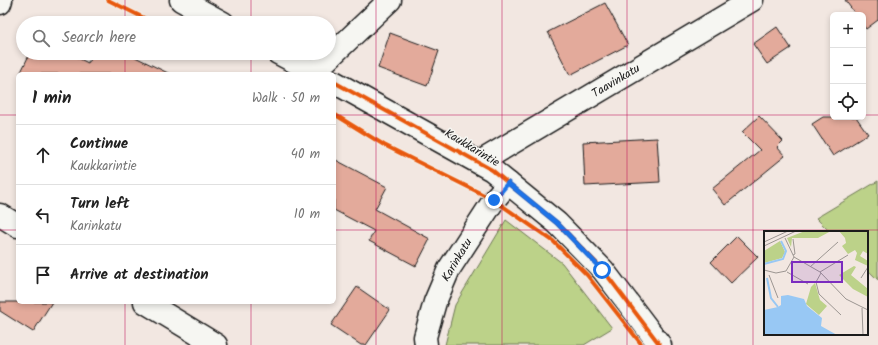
<!DOCTYPE html>
<html lang="en">
<head>
<meta charset="utf-8">
<style>
	:root { --surface:#fff; --page:#f6f6f6; --text:#222; --muted:#767676; --line:#e0e0e0 }
	body { margin:0; font-family:Kalam,sans-serif; background:var(--page); color:var(--text) }
	.controls { position:absolute; right:12px; top:12px; display:grid; overflow:hidden; border-radius:6px; box-shadow:0 2px 6px #0003 }
	.controls button { width:36px; height:36px; display:grid; place-items:center; padding:0; border:0; border-bottom:1px solid var(--line); background:var(--surface); color:var(--text); font:20px sans-serif }
	.stop { position:absolute; width:12px; height:12px; margin:-9px; border:3px solid #1a73e8; border-radius:50%; background:#fff }
	.stop.end { background:#1a73e8; border-color:#fff; box-shadow:0 1px 4px #0008 }
	.list { margin:0; padding:0; list-style:none }
	h2 { display:flex; justify-content:space-between; align-items:center; height:52px; margin:0; padding:0 16px; font-size:17px }
	h2 small { font-size:13px; font-weight:400; color:var(--muted) }
	.list li { display:grid; grid-template-columns:26px 1fr auto; gap:12px; align-items:center; box-sizing:border-box; height:60px; padding:0 16px; border-top:1px solid var(--line) }
	.list b { display:block; font-size:15px; white-space:nowrap }
	.list p { margin:0; font-size:13px; white-space:nowrap; color:var(--muted) }
	.list em { font-size:13px; font-style:normal; color:var(--muted) }
	.icon { flex:none; width:22px; height:22px; fill:none; stroke:currentColor; stroke-width:2; stroke-linecap:round; stroke-linejoin:round }
	.map { position:relative; flex:none; width:878px; height:345px; overflow:hidden }
	.search { position:absolute; background:var(--surface); box-shadow:0 2px 6px #0003; left:16px; top:16px; width:320px; height:44px; display:flex; align-items:center; gap:10px; box-sizing:border-box; padding:0 14px; border-radius:22px; color:var(--muted); font-size:15px }
	.panel { position:absolute; background:var(--surface); box-shadow:0 2px 6px #0003; left:16px; top:72px; width:320px; height:232px; border-radius:6px }
	.map>svg:first-child { display:block }
	.green { fill:#bcd289; stroke:#6c7752 }
	.building { fill:#e3aa9b; stroke:#1c1c1c }
	.lines { fill:none; stroke-linecap:round; stroke-linejoin:round }
	.minor-casing { stroke:#1c1c1c; stroke-width:25 }
	.minor { stroke:#f6f6f2; stroke-width:22 }
	.cycleway-casing { stroke:#f6f6f2; stroke-width:6 }
	.cycleway { stroke:#e8590c; stroke-width:4 }
	.route { stroke:#1a73e8; stroke-width:5 }
	.grid { fill:none; stroke:#c2185b; stroke-width:1; stroke-opacity:0.55 }
	.labels { text-anchor:middle; dominant-baseline:central; stroke-width:3; stroke-linejoin:round; paint-order:stroke }
	.street-label { font-size:12px; fill:#1c1c1c; stroke:#f6f6f2 }
	.inset-river { fill:none; stroke:#98c8f4; stroke-width:2 }
	.inset-road { fill:none; stroke:#9c9692; stroke-width:1 }
	.view { fill:#7b2cbf; fill-opacity:0.15; stroke:#7b2cbf; stroke-width:2 }
	.inset-edge { fill:none; stroke:#1c1c1c; stroke-width:2 }
</style>
</head>
<body>
<div class="map">
<svg width="878" height="345" viewBox="0 0 878 345">
	<rect width="100%" height="100%" fill="#f2e7e1"/>
	<filter id="ink" filterUnits="userSpaceOnUse"><feTurbulence type="fractalNoise" baseFrequency=".025" numOctaves="2"/><feDisplacementMap in="SourceGraphic" scale="8" xChannelSelector="R" yChannelSelector="G"/><feConvolveMatrix kernelMatrix="1 2 1 2 8 2 1 2 1" color-interpolation-filters="sRGB"/></filter>
	<g filter="url(#ink)">
		<g class="green">
			<path d="M878 181V280L867 269V232H830L816 218Z"/>
			<path d="M506 220 562 263 612 328 584 345H445L455 305Z"/>
		</g>
		<g class="building">
			<path d="M845 0H878V20L866 29 863 25V15H856Z"/>
			<path d="M605 3 628 45 570 75 548 32Z"/>
			<path d="M777 27 791 48 767 64 753 44Z"/>
			<path d="M390 33 439 51 427 86 378 68Z"/>
			<path d="M30 53H68L88 63 93 53H127L170 74H20Z"/>
			<path d="M759 116 783 141 777 147 785 156 725 205 712 189 760 150 742 132Z"/>
			<path d="M823 117H856L868 134 833 156 812 124Z"/>
			<path d="M657 138 660 182 585 186 583 142Z"/>
			<path d="M334 159 387 187 375 209 430 239 416 266 369 241 374 231 334 210Z"/>
			<path d="M737 236 758 257 731 283 711 262Z"/>
			<path d="M357 287 390 310 366 345H361L331 325Z"/>
			<path d="M0 302H52L33 332 0 311Z"/>
		</g>
		<g class="lines">
			<defs>
				<g id="minor">
					<path d="M181 0 223 23"/>
					<path d="M0 3 1 0"/>
					<path d="M278 53 318 74"/>
					<path d="M314 72 390 0"/>
					<path d="M334 82 492 170 557 223 603 270 660 345"/>
					<path d="M480 162 752 0"/>
					<path d="M0 215 18 226"/>
					<path d="M145 302 216 345"/>
					<path d="M426 345 425 337 435 302 449 269 494 200 508 183"/>
				</g>
			</defs>
			<use href="#minor" class="minor-casing"/>
			<use href="#minor" class="minor"/>
			<defs>
				<g id="cycleway">
					<path d="M108 0 154 23"/>
					<path d="M334 82 492 170 557 223 603 270 660 345"/>
					<path d="M334 114 384 145 494 200 553 241 587 275 642 345"/>
				</g>
			</defs>
			<use href="#cycleway" class="cycleway-casing"/>
			<use href="#cycleway" class="cycleway"/>
		</g>
	</g>
	<g class="lines" filter="url(#ink)">
		<path class="route" d="M494 200 508 183 557 223 602 270"/>
	</g>
	<path class="grid" d="M125 0V23M251 0V23M376 0V345M502 0V345M627 0V345M753 0V345M125 53V74M251 53V74M0 115H18M334 115H833M863 115H878M0 230H18M334 230H878M125 302V345M251 302V345"/>
	<g class="labels">
		<g class="street-label">
			<text transform="translate(616 81) rotate(-31)">Taavinkatu</text>
			<text transform="translate(472 148) rotate(31)">Kaukkarintie</text>
			<text transform="translate(457 260) rotate(-59)">Karinkatu</text>
		</g>
	</g>
	<g transform="translate(764 231)">
		<rect width="104" height="104" fill="#f2e7e1"/>
		<path d="M41 0H67L54 7H28L27 16 23 7ZM75 0H104V23L99 20 96 25 104 30V35L91 29 93 22 91 19 84 23 78 15 82 12 81 7ZM16 10 21 21 18 27 0 32V20ZM90 35 92 36 87 44 104 58V66L89 58 75 44ZM51 52 56 69 63 75 55 84 42 73 47 56Z" fill="#bcd289"/>
		<path d="M24 64 40 68 43 75 58 87 57 95 73 104H0V79L14 76 17 74V65Z" fill="#98c8f4"/>
		<path class="inset-river" d="M0 33 19 28 22 20 17 10M3 47 7 67 14 76"/>
		<path class="inset-road" d="M21 7 30 26 56 41 82 68 104 79M29 8 31 23 29 24M0 11 24 0M0 15 32 0M46 36 74 11M0 39 12 42 22 40 30 26M23 41 44 53M56 41 84 24M57 42 52 51 55 63 77 84M5 44 14 67M97 47 104 36M98 77 99 104"/>
		<path class="view" d="M28 31H78V51H28Z"/>
		<rect width="104" height="104" class="inset-edge"/>
	</g>
</svg>
<div class="controls">
<button>+</button>
<button>−</button>
<button><svg class="icon" aria-label="locate" viewBox="0 0 24 24"><circle cx="12" cy="12" r="6"/><path d="M12 2v4M12 18v4M2 12h4M18 12h4"/></svg></button>
</div>
<div class="stop" style="left:602px;top:270px"></div>
<div class="stop end" style="left:494px;top:200px"></div>
<div class="search"><svg class="icon" aria-label="search" viewBox="0 0 24 24"><circle cx="10" cy="10" r="6"/><path d="M15 15l6 6"/></svg>Search here</div>
<section class="panel">
<h2>1 min<small>Walk · 50 m</small></h2>
<ul class="list">
<li><svg class="icon" aria-label="ahead" viewBox="0 0 24 24"><path d="M12 20V5M6 11l6-6 6 6"/></svg><div><b>Continue</b><p>Kaukkarintie</p></div><em>40 m</em></li>
<li><svg class="icon" aria-label="left" viewBox="0 0 24 24"><path d="M17 20v-9H6M10 6l-5 5 5 5"/></svg><div><b>Turn left</b><p>Karinkatu</p></div><em>10 m</em></li>
<li><svg class="icon" aria-label="arrive" viewBox="0 0 24 24"><path d="M6 21V4h12l-3 4 3 4H6"/></svg><div><b>Arrive at destination</b></div></li>
</ul>
</section>
</div>
</body>
</html>
